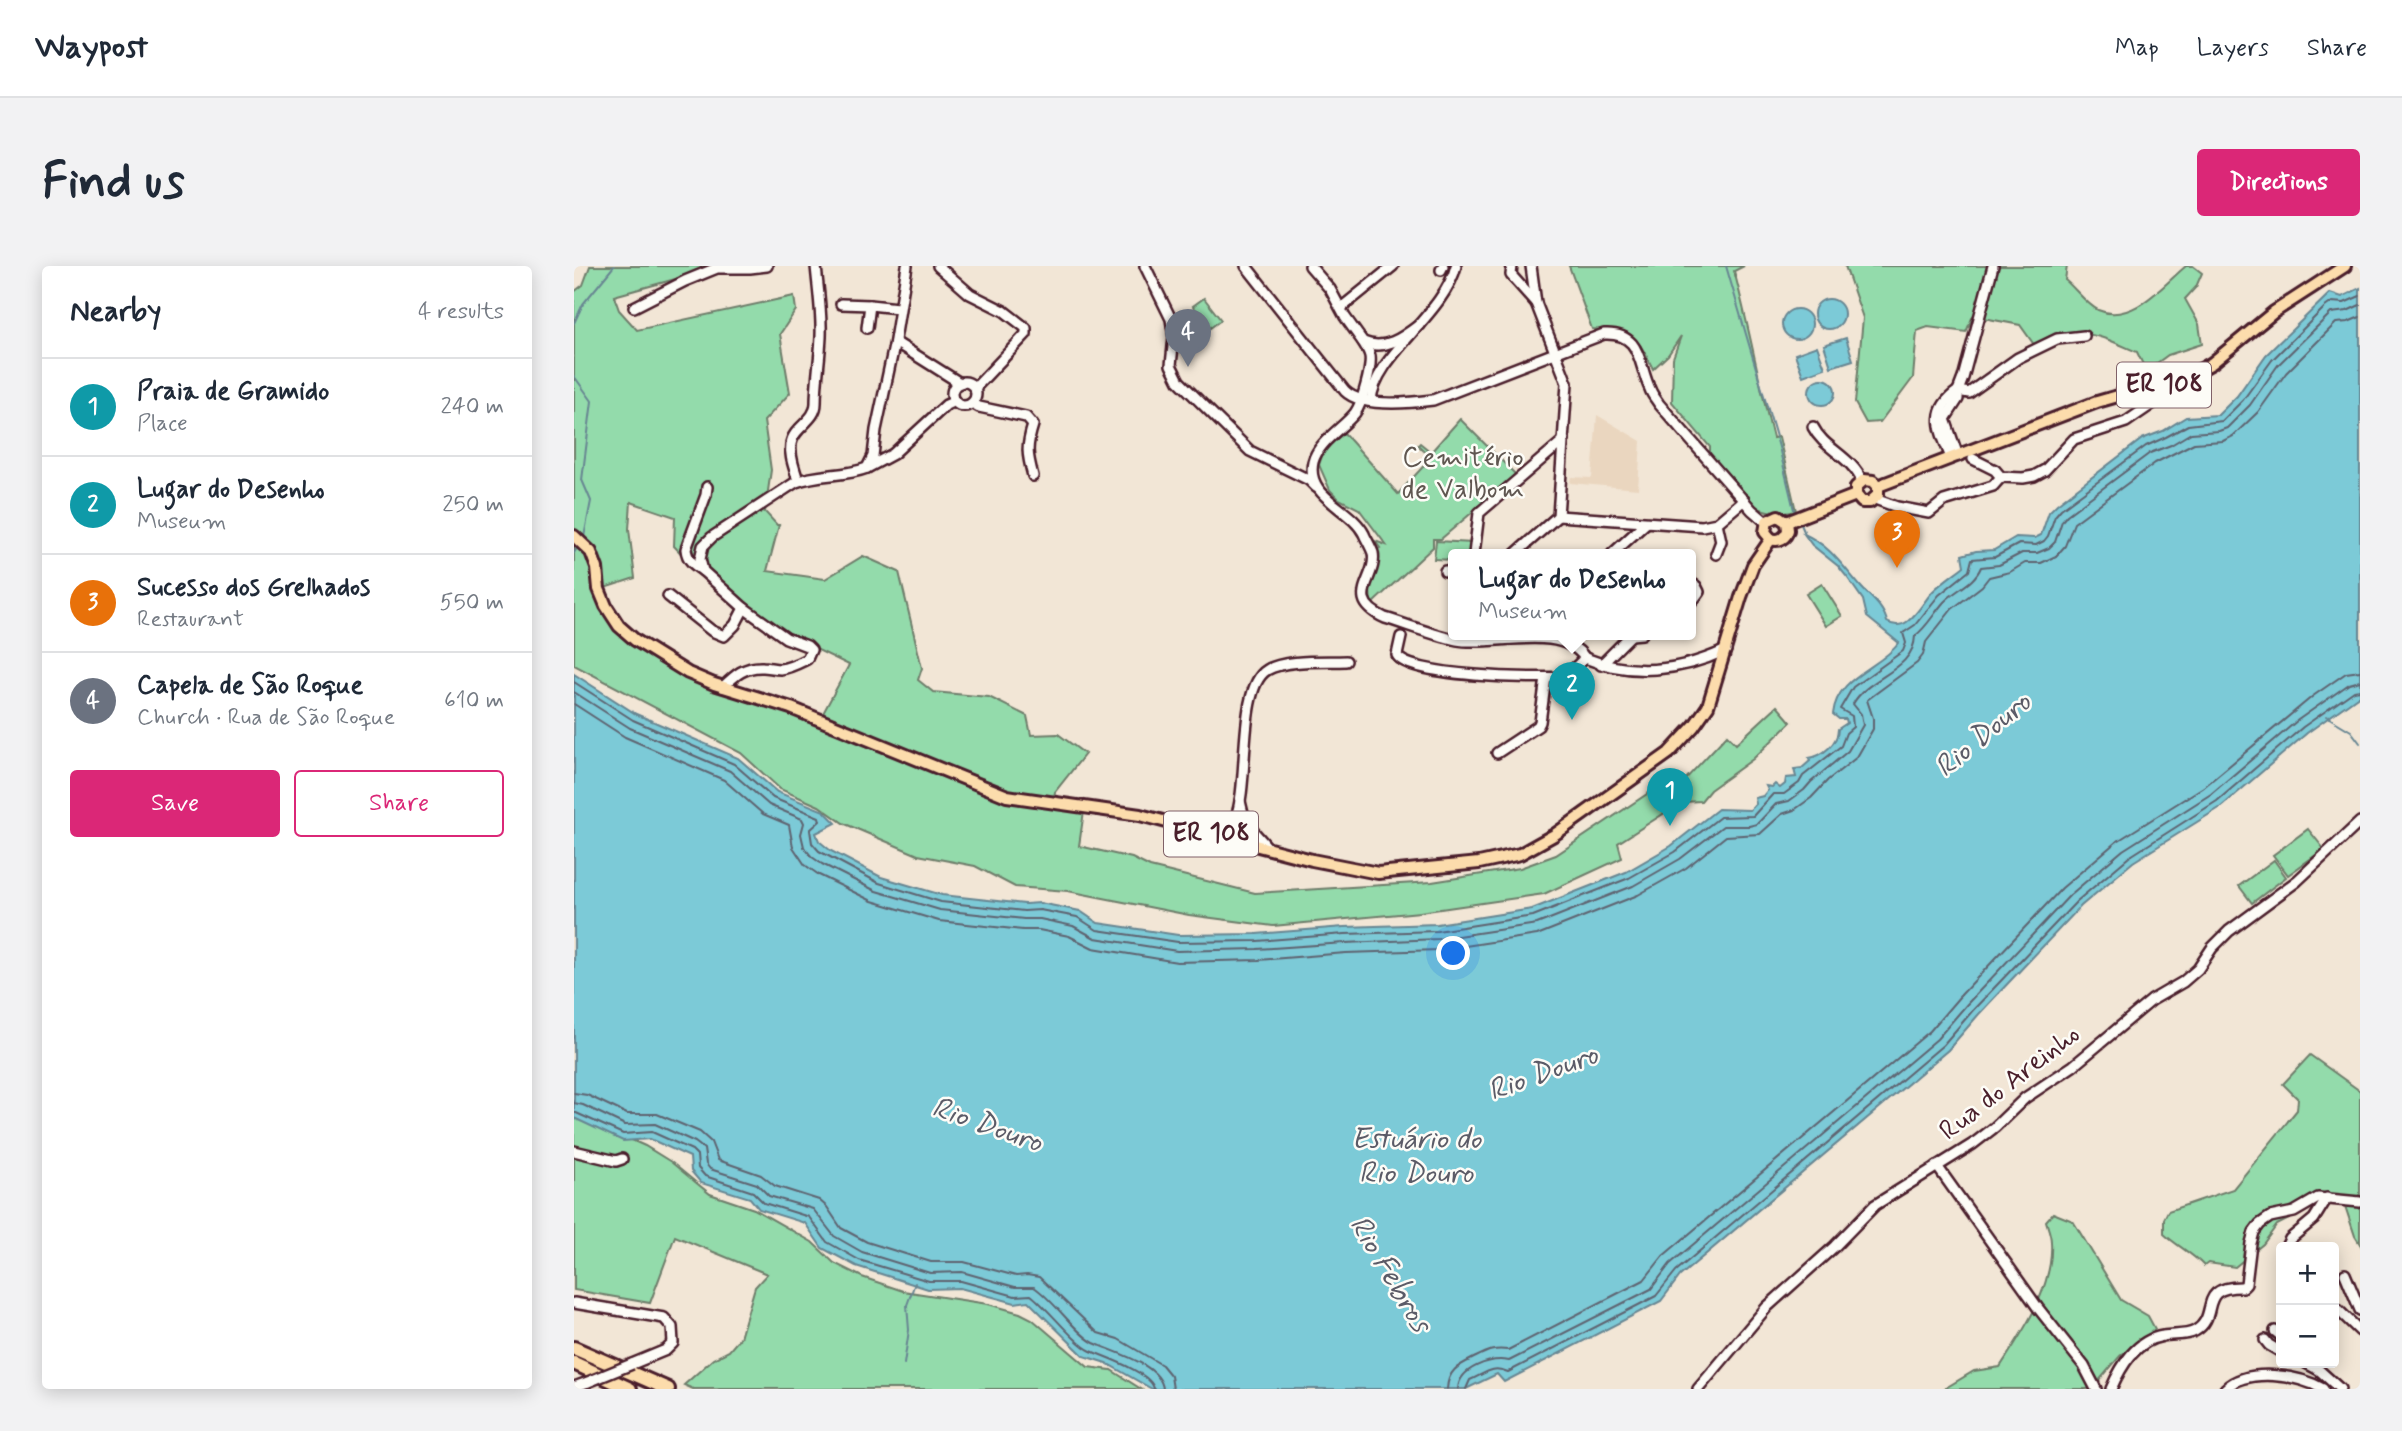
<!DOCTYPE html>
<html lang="en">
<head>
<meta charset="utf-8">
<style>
	:root { --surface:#fff; --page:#f2f2f3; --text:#1f2937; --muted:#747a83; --line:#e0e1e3; --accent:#db2777 }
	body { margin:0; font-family:Mynerve,sans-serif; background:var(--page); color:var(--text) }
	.controls { position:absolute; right:21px; bottom:21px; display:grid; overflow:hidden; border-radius:7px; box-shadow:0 4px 18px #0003 }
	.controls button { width:63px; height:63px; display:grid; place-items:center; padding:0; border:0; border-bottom:2px solid var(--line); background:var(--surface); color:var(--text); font:35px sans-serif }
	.you { position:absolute; left:880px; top:688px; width:24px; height:24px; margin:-18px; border:5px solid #fff; border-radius:50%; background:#1a73e8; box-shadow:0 0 0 10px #1a73e833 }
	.badge { display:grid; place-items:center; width:46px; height:46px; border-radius:50%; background:var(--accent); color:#fff; font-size:23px; font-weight:700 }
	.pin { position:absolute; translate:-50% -58px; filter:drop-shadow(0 2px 4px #0008) }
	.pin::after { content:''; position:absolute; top:37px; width:24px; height:21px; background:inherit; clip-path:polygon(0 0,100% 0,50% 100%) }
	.popup { position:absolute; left:874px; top:283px; width:248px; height:91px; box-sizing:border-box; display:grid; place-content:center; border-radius:7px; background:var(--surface); filter:drop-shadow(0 2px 5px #0005); font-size:23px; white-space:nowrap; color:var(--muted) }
	.popup b { font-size:26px; color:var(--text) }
	.popup::after { content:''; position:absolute; left:50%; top:100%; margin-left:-14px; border:14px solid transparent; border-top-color:var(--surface) }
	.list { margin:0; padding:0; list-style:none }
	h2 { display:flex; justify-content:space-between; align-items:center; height:91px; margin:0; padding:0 28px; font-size:30px }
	h2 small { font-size:23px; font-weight:400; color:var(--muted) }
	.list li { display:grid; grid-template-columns:46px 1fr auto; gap:21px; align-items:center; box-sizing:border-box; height:98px; padding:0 28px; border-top:2px solid var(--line) }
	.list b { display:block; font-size:26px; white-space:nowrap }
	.list p { margin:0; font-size:23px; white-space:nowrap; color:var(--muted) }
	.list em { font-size:23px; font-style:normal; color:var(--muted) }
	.actions { display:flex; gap:14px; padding:21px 28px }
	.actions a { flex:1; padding:16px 0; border:2px solid var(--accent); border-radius:7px; text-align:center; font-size:24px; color:var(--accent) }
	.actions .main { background:var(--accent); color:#fff }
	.map { position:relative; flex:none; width:1786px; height:1123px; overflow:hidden; border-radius:7px }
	header { display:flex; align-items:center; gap:42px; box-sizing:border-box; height:98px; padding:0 35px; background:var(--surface); border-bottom:2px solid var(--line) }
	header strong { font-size:33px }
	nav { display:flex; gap:38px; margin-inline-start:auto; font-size:24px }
	.intro { display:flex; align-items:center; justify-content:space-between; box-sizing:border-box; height:168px; padding:0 42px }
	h1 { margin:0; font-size:49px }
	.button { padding:18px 32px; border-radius:7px; background:var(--accent); color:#fff; font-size:24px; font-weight:700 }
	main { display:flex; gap:42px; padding:0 42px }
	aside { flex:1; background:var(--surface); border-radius:7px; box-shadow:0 4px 18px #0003 }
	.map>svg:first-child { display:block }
	.built { fill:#ead6bf }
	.green { fill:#93dbab; stroke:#6e7d6b; stroke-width:2; fill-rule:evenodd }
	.water { fill:#7bcad7; stroke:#678692; stroke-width:2 }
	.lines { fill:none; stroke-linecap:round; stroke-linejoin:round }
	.shore { stroke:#5e6370; stroke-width:2 }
	.stream { stroke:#678692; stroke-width:2 }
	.minor-casing { stroke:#4a1f2b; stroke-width:14 }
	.major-casing { stroke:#4a1f2b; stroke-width:16 }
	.highway-casing { stroke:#4a1f2b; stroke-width:18 }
	.minor { stroke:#fdfcf7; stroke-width:9 }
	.major { stroke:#fcdcac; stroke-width:10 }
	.highway { stroke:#fcdcac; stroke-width:12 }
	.minor-bridge-casing { stroke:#4a1f2b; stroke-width:14; stroke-linecap:butt }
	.minor-bridge { stroke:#fdfcf7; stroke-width:9 }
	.labels { text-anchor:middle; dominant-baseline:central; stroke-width:5; stroke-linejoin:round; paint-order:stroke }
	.shield { fill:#fdfcf7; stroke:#806168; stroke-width:2 }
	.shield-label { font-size:26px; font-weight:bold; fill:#4a1f2b }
	.park-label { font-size:28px; fill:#605751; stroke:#fdfcf7 }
	.street-label { font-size:28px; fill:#4a1f2b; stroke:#fdfcf7 }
	.water-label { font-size:30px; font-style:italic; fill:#5b5b67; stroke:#fdfcf7 }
</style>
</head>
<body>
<header>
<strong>Waypost</strong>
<nav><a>Map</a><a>Layers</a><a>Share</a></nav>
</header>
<div class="intro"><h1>Find us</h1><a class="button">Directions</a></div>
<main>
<aside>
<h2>Nearby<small>4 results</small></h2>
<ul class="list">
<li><span class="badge" style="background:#0f9aa8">1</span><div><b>Praia de Gramido</b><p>Place</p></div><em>240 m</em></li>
<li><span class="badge" style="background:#0f9aa8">2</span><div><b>Lugar do Desenho</b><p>Museum</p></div><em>250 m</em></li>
<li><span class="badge" style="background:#e8710a">3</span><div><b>Sucesso dos Grelhados</b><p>Restaurant</p></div><em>550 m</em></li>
<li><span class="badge" style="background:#6b7280">4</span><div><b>Capela de São Roque</b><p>Church · Rua de São Roque</p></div><em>610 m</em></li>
</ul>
<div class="actions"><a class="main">Save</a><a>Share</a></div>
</aside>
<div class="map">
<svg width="1786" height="1123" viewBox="0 0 1786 1123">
	<rect width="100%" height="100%" fill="#f2e6d6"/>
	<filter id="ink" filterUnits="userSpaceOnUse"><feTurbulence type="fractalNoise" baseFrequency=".0143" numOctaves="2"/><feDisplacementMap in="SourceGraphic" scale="14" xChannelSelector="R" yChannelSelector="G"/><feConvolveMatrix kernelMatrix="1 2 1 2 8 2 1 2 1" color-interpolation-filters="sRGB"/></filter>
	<g filter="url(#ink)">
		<path class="built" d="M1023 149 1067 175 1064 223 996 217 997 211 1018 212Z"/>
		<g class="green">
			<path d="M16 0H132L105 12 40 30 45 44 63 64 220 30 222 44 206 68 216 127 190 155 197 204 191 246 203 259H205L193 305 251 313 289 290 325 306 348 402 344 414 359 426 415 431 453 450 457 469 484 468 511 488 481 526 478 542 510 545 505 580 558 592 576 601 681 627 858 616 946 602 982 589 1091 516 1097 520 1109 516 1153 469 1162 478 1203 440 1217 456 1179 493 1136 524 1127 535 1108 536 1044 577 1048 592 970 628 846 646 699 660 615 649 494 625 441 621 401 600 344 589 269 557 245 540 206 523 167 487 0 399V26L9 19ZM57 236 101 251 100 280 139 321 188 357 275 399 247 451 118 412 45 365 21 325 61 312 55 263Z"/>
			<path d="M995 0H1170L1160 5C1175 60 1185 117 1199 172L1205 171 1222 245C1212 249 1192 246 1182 241L1136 188V181L1098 136 1099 92 1107 70 1094 89 1079 103C1061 66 1059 65 1018 63Z"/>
			<path d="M1271 0H1493L1491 14C1501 22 1512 38 1524 44 1558 59 1589 19 1612 0H1619L1628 7 1622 21 1611 33 1625 58 1628 78 1594 89 1572 105 1563 86C1521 68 1505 58 1461 80L1446 59 1399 50 1392 66 1354 61 1343 65 1339 112 1306 156 1292 157 1281 137 1289 52Z"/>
			<path d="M630 32 647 54 636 62 619 40Z"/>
			<path d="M886 153 942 209 867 273H859V281L798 338C792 320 803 302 802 284L806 282 801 275 812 279 785 243 765 233 756 224 745 199 750 184 770 167 824 228 857 192 844 179 846 177 857 186Z"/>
			<path d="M862 275 899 277 898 288H879V294L860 293Z"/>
			<path d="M1248 318 1268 350 1252 360 1232 328Z"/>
			<path d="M1734 563 1750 583 1714 609 1699 589Z"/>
			<path d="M1700 594 1712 611 1678 637 1665 620Z"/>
			<path d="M1736 789 1786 825V978L1781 970 1768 931 1747 928 1727 947 1703 959 1689 978 1661 1001 1634 997 1630 1000C1618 987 1603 980 1590 968V953L1594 945 1659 923 1723 844 1724 833 1709 818Z"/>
			<path d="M0 848 71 880 97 896 136 928 180 943 238 976 260 997 288 1011 329 1025 414 1038 446 1047 458 1053 514 1101 537 1104 567 1123H119L110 1119 139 1093 155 1085 166 1072 181 1021 193 1008 101 970 76 1037 0 1024Z"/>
			<path d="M1479 947 1499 955 1547 1034 1574 1050 1581 1063 1546 1090 1518 1123H1370L1400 1105 1426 1101C1449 1066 1480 1020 1477 976 1477 969 1474 962 1472 955Z"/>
		</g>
		<g class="water">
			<path d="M1786 22V429L1733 467 1647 541 1559 596 1507 640 1405 748 1374 784 1106 1010 1087 1035 930 1116 923 1108 892 1123H578L532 1097 510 1090 454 1035 441 1037 386 1022 354 1023 282 1000 248 982 231 957 185 943 176 932 127 917 117 905 116 891 76 873 49 875 0 852V408L62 448 164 492 203 526 250 545 262 557 242 567 245 575 257 585 307 611 368 629 451 638 466 637 506 645 524 657 604 669 682 668 770 661 863 658 958 643 1052 606 1097 580 1144 543 1176 544 1182 538 1181 532 1189 530 1194 524 1192 520 1198 521 1201 518 1206 522 1211 518 1212 512 1222 511 1220 503 1228 502 1236 495 1235 492C1249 490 1264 477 1264 463L1273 457 1272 453H1265L1259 448C1263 410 1305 403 1325 377L1293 351 1289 334 1273 311 1264 300 1238 279 1230 268C1257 280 1269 301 1287 321 1297 332 1310 341 1313 356 1334 369 1347 338 1359 325 1368 316 1380 308 1390 300L1388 289 1402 285 1420 284 1442 271 1461 272 1467 269 1475 246 1483 238 1568 173 1589 165 1612 151 1644 149 1663 130 1692 89 1756 27 1768 31Z"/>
			<circle cx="1255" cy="48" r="15"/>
			<circle cx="1223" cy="58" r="15"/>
			<path d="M1272 72 1279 94 1257 101 1250 79Z"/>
			<path d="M1243 80 1251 102 1229 110 1221 88Z"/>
			<circle cx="1248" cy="126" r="13"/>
		</g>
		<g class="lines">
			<g class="shore">
				<path d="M0 416 59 454 160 498 199 532 245 551 246 555 236 564 238 577 245 585 305 617 367 636 450 645 466 644 503 651 523 664 604 676 683 675 771 668 863 665 959 650 1055 612 1101 586 1146 551 1179 550 1199 528H1210L1225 517 1229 510 1267 480 1272 467 1279 461 1278 450 1266 443 1279 421 1329 385 1332 377 1329 367 1341 359 1365 329 1395 305 1398 293 1421 291 1445 278 1462 279 1470 275 1474 270 1481 250 1487 243 1572 180 1592 171 1614 159 1648 155 1669 134 1698 94 1751 41 1758 36 1770 37 1786 30"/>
				<path d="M0 426 56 462 156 505 195 539 228 553 230 557 227 568 230 581 238 591 248 598 302 625 366 644 450 653H466L499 660 521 672 603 685 683 683 771 677 864 673 963 658 1059 620 1106 593 1149 560H1175L1183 558 1202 538 1215 535 1230 524 1237 516 1274 485 1289 459 1287 448 1279 438C1294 410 1340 405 1341 370 1353 361 1360 347 1370 336 1382 323 1400 318 1407 301L1425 299 1448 287H1463L1475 282 1481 276 1488 255 1493 249 1576 187 1597 179 1617 167 1645 165 1653 162 1676 139 1704 99 1757 47 1773 45 1786 39"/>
				<path d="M0 438 51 471 150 514 189 548 215 559 219 581 231 599 245 609 298 635 365 655 449 664H465L495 670 519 682 603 696 684 694 772 687 865 684 963 669 1064 629 1112 602 1152 570 1186 568 1208 548 1220 544 1237 532 1254 514 1283 491 1299 463V452L1293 434 1343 397 1349 389 1352 376 1378 343 1408 320 1415 311 1436 306 1451 297H1467L1482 290 1491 280 1500 257 1581 197 1620 177 1649 175 1659 170 1684 146 1712 107 1762 57 1774 56 1786 51"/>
				<path d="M0 827 13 829 53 848H83L126 866 137 876 144 894 187 909 201 920 245 934 253 941 267 962 293 976 357 996H390L442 1010 453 1009 465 1011 524 1067 544 1073 588 1099 597 1110 599 1123"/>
				<path d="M0 837 9 839 51 859 81 858 121 876 130 883 132 898 136 903 183 918 195 930 239 943 260 970 288 986 356 1007 388 1006 441 1021H460C480 1034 501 1067 520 1077 539 1086 587 1098 589 1123"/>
				<path d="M0 846 49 868 78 866 118 884 123 889 124 902 131 910 179 926 190 937 235 951 253 976 285 994 355 1015H387L441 1030 457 1029C473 1041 501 1078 517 1085 531 1091 578 1107 580 1123"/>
				<path d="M873 1123C874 1103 886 1099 902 1091 914 1085 920 1082 934 1084L1070 1014 1089 990 1356 765 1386 730 1488 622 1542 576 1631 520 1739 430 1772 407 1786 405"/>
				<path d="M884 1123C885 1102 917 1091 935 1095L1077 1023 1096 998 1363 773 1394 737 1496 629 1549 584 1637 528 1724 454 1775 418 1786 415"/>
				<path d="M892 1123 896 1114C912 1107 918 1099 934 1106L1082 1030 1102 1005 1369 779 1400 743 1503 635 1555 591 1643 535 1729 461 1780 425 1786 424"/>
			</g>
			<g class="stream">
				<path d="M1152 0 1205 181 1221 248"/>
				<path d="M0 57 9 38 40 0"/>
				<path d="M0 110 18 135 8 214 17 235 10 271"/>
				<path d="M1226 256 1232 270"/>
				<path d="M0 287 3 282"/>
				<path d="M1752 450 1777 465 1786 477"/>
				<path d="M330 1098 335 1064 333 1039 341 1017"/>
			</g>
			<defs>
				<g id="minor">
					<path d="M364 0 396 28 430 45 452 62V68L401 122"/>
					<path d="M571 0 597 53 600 71 597 99 605 115 676 185 735 214 742 221"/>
					<path d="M672 0 771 125C788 142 836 137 859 134L1030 68C1068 66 1064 98 1076 123 1078 129 1082 133 1085 138L1178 244 1192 256"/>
					<path d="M736 0 756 23 771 51 789 76"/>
					<path d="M938 0 937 9 962 37"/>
					<path d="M867 4 869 0"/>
					<path d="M267 38 296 39"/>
					<path d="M60 41 111 15 143 2H176L193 0"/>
					<path d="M767 42 819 0"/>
					<path d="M845 59C828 72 811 85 789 76 792 81 795 85 796 90 798 101 788 138 781 147 769 162 744 176 739 196 731 231 777 242 790 268 792 273 797 281 799 287 804 313 768 332 811 352 834 359 859 369 883 374 920 381 986 356 1011 392"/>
					<path d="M293 62 296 39 324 42"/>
					<path d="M321 76 386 117"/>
					<circle cx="390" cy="128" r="12"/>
					<path d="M1384 125 1395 127 1444 92 1483 73 1510 70"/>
					<path d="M797 135C799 91 870 49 882 0"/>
					<path d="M398 137 405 141 452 151 459 159C452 181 453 188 459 210"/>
					<path d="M1239 161C1250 183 1277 190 1288 215"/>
					<path d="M1384 190 1371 153 1384 133V125L1389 112 1419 0"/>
					<path d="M1377 192C1367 165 1354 146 1384 125"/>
					<path d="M1399 193 1421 204 1427 211 1449 212 1460 210 1471 204 1500 173 1552 156 1584 134"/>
					<path d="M293 202 319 188 372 139 381 135"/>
					<path d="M224 215C221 203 215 191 217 178 219 161 242 155 242 137 242 115 246 93 247 71 248 48 244 23 242 0"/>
					<path d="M1301 233 1323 241 1355 247 1370 235 1419 220 1427 211"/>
					<path d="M984 250 1128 260 1143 257 1170 234"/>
					<path d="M900 288 905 247 990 174"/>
					<path d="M941 288 984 250 993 117 962 37 957 0"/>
					<path d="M1038 288 1072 257"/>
					<path d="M1142 288 1147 275 1143 257"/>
					<path d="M129 305C120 299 113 294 112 283L132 229 133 221"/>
					<path d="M871 305H879"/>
					<path d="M1117 317 1122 320 1125 326 1117 337"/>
					<path d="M94 330 138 365 150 370 161 359 170 342"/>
					<path d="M1057 369 1068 368"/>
					<path d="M827 371 823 389C833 411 965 413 991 411L1011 392C1058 411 1107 405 1152 384"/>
					<path d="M1027 399 1058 368"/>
					<path d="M149 421C161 409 171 400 189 401 194 401 200 403 206 403 216 402 225 397 233 393L237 384 233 380 212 372 170 342 129 305 126 293 129 280 138 271 222 216C245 207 270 211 293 202L299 190 302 164 320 80 333 0"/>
					<path d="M923 487 964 460 966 456 972 412"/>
					<path d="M666 535 671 556 694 582"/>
					<path d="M639 569C647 565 656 562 661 553 676 521 663 422 693 404 711 393 751 396 772 395"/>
					<path d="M0 885 42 895 48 893"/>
					<path d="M1363 900 1464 1042 1510 1100 1522 1123"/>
					<path d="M1712 981 1716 973 1740 953 1753 932"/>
					<path d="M1771 1008 1786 1044"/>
					<path d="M0 1037 90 1052 98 1061 99 1077 92 1084 58 1098"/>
					<path d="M1760 1040 1786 1065"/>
					<path d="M1701 1065 1707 1070"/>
					<path d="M1691 1074 1695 1079 1707 1086"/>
					<path d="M1732 1097 1745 1104 1766 1123"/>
					<path d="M0 1121 14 1116"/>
					<path d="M1124 1123 1193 1041 1261 980 1301 939 1399 878 1421 861 1451 832 1499 800 1578 734 1609 716 1624 703 1638 682 1655 665 1723 615 1786 556"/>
					<path d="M1537 1123C1547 1100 1562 1074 1589 1070 1599 1068 1612 1070 1621 1065 1647 1050 1621 1020 1669 1021L1672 1018 1677 977 1680 966 1686 958 1696 951 1720 946 1744 932 1786 936"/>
					<path d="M1651 1123C1674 1101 1724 1109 1749 1123"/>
				</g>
				<g id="major">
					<path d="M1304 220 1523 136 1617 109 1638 97 1700 46 1771 0"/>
					<path d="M1282 229 1288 236H1296L1304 229V220"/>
					<path d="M1282 229V221L1290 214 1299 215 1304 220"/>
					<path d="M1213 256 1282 229"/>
					<path d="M0 270 17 286 23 302 25 323 32 340 45 360 61 374 114 407 140 418 217 442 433 530 566 549 738 594 804 607 905 597 946 588 980 569 1095 487 1120 460 1134 440 1167 331 1179 299 1197 273"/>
					<path d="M1197 273 1191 266 1193 255 1204 250 1213 256"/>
					<path d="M1197 273C1205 276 1212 272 1214 264L1213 256"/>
				</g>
				<g id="highway">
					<path d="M0 1082 94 1123"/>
					<path d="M0 1097 56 1123"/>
				</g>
			</defs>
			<use href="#minor" class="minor-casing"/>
			<use href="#major" class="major-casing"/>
			<use href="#highway" class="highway-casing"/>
			<use href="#minor" class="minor"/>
			<use href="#major" class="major"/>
			<use href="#highway" class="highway"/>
			<defs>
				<path id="minor-bridge" d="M14 1116 58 1098"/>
			</defs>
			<use href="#minor-bridge" class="minor-bridge-casing"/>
			<use href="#minor-bridge" class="minor-bridge"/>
		</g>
	</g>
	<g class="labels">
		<g class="shield">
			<rect x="1543" y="96.5" width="94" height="45" rx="5"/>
			<rect x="590" y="545.5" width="94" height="45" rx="5"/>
		</g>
		<g class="shield-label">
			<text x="1590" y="119">ER 108</text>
			<text x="637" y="568">ER 108</text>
		</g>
		<g class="park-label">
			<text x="889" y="192">Cemitério<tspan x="889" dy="32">de Valbom</tspan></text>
		</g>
		<g class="street-label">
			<text transform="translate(1436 817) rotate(-38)">Rua do Areinho</text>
		</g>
		<g class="water-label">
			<text transform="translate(1409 469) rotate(-40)">Rio Douro</text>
			<text transform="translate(969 807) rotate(-20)">Rio Douro</text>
			<text transform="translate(413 859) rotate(19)">Rio Douro</text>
			<text x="842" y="873">Estuário do<tspan x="842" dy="34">Rio Douro</tspan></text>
			<text transform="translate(816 1008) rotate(59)">Rio Febros</text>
		</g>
	</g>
</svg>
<div class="controls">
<button>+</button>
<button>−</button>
</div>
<div class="you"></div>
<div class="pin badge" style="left:1096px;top:560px;background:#0f9aa8">1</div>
<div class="pin badge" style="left:998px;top:454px;background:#0f9aa8">2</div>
<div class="popup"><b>Lugar do Desenho</b>Museum</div>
<div class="pin badge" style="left:1323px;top:302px;background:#e8710a">3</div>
<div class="pin badge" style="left:614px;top:101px;background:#6b7280">4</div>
</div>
</main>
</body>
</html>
